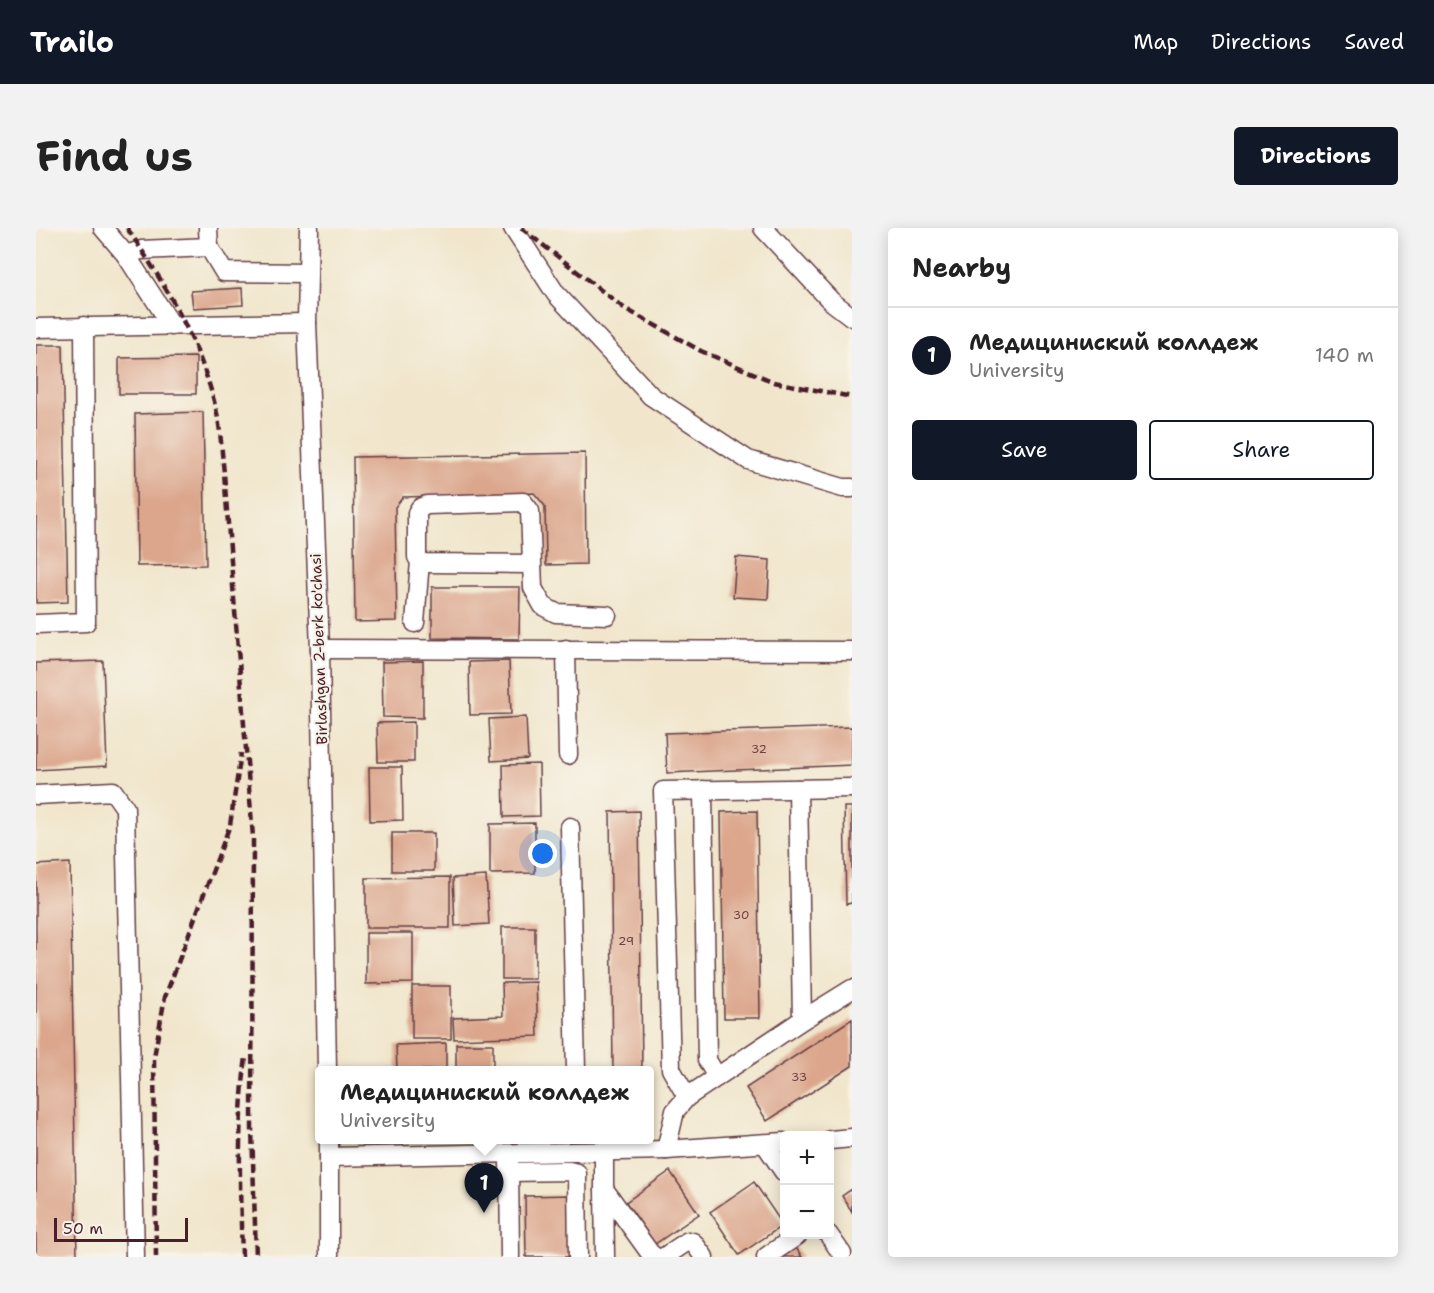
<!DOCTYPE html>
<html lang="en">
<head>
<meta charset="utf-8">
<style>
	:root { --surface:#fff; --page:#f2f2f2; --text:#222; --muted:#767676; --line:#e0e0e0; --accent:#111827 }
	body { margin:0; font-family:"Shantell Sans",sans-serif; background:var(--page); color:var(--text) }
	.controls { position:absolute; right:18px; bottom:18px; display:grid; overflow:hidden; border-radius:6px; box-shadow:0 3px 15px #0003 }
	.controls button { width:54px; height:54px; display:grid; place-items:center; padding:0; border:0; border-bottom:2px solid var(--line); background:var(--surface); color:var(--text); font:30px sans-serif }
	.scale { position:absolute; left:18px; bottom:15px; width:134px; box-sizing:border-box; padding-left:6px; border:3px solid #4a1f2b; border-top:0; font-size:16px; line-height:21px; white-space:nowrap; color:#4a1f2b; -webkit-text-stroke:4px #f7f3e8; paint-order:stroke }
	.you { position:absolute; left:507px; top:626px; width:21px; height:21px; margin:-15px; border:4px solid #fff; border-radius:50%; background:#1a73e8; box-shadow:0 0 0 9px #1a73e833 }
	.badge { display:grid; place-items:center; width:39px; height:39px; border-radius:50%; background:var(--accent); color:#fff; font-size:20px; font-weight:700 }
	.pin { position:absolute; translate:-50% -50px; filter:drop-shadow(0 2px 3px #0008) }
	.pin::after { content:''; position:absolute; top:32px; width:21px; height:18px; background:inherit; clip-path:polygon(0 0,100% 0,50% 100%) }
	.popup { position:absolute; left:279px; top:838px; width:339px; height:78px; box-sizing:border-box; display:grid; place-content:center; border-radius:6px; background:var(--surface); filter:drop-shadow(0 2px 4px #0005); font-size:20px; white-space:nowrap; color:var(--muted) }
	.popup b { font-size:22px; color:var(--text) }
	.popup::after { content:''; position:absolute; left:50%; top:100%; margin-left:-12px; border:12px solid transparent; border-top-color:var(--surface) }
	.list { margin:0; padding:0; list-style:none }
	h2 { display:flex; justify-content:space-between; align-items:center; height:78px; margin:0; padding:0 24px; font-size:26px }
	h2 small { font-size:20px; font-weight:400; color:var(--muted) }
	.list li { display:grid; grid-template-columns:39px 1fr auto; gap:18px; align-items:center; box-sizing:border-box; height:96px; padding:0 24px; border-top:2px solid var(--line) }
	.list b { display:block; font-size:22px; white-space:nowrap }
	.list p { margin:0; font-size:20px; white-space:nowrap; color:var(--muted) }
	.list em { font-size:20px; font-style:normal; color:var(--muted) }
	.actions { display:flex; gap:12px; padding:18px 24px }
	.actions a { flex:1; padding:14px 0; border:2px solid var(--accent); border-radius:6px; text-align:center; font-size:21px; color:var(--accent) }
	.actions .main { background:var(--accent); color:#fff }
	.map { position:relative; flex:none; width:816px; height:1029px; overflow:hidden; border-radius:6px }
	header { display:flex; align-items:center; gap:36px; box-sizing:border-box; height:84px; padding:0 30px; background:var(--accent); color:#fff }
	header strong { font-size:28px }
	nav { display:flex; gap:33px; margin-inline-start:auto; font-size:21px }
	.intro { display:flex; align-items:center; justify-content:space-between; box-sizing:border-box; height:144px; padding:0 36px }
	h1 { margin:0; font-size:42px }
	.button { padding:15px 27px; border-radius:6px; background:var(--accent); color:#fff; font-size:21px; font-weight:700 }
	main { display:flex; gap:36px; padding:0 36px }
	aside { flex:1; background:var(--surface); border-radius:6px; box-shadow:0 3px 15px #0003 }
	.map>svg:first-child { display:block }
	.building { fill:#dba68c }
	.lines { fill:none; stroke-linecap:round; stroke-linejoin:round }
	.minor-casing { stroke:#633d43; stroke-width:21 }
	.minor { stroke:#fff; stroke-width:18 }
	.rail { stroke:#4a1f2b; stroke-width:4.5; stroke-dasharray:9 4.5; stroke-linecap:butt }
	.labels { text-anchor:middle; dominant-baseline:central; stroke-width:4.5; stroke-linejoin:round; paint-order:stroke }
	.number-label { font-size:12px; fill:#6e4143 }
	.street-label { font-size:15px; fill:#4a1f2b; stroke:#f7f3e8 }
</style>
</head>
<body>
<header>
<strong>Trailo</strong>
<nav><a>Map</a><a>Directions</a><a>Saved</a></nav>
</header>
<div class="intro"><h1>Find us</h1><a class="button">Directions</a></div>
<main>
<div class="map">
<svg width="816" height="1029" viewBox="0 0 816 1029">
	<rect width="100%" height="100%" fill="#f7f3e8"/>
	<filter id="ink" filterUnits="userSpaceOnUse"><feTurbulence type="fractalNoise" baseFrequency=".0167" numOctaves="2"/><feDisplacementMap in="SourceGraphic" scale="12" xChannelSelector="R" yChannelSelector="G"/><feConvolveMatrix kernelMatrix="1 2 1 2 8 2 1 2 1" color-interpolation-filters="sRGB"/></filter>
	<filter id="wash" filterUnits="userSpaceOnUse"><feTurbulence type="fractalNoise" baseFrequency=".008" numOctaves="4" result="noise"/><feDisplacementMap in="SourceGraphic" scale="24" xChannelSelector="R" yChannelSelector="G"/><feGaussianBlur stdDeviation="1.35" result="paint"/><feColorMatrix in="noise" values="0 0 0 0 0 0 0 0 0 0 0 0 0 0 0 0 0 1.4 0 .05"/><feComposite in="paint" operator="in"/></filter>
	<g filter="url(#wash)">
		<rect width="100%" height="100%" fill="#f1e6cc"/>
		<g id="blocks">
			<g class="building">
				<path d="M206 60 207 77 157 80 155 63Z"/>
				<path d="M0 117H27L32 374 0 375Z"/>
				<path d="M160 129V166H83V130Z"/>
				<path d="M167 184 170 337 101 338 99 186Z"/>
				<path d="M549 225 550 336 510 337 509 278 498 265 367 269 359 279 361 393 319 394 317 229Z"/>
				<path d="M700 329 734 332 732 371 697 369Z"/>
				<path d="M396 359H484L483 411 396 410Z"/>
				<path d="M67 433 71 538 0 542V435Z"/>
				<path d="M387 433V490L347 489 346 434Z"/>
				<path d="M473 433 475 486 434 487 433 434Z"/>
				<path d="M490 489 492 531 455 533 453 491Z"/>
				<path d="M378 494V534H342L341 495Z"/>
				<path d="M816 499V537L631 545 629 505Z"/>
				<path d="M503 536 504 588 468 589 467 537Z"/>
				<path d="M333 539H366L367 592 334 593Z"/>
				<path d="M808 579H816V675L810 676Z"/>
				<path d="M603 583 606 842H577L574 584Z"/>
				<path d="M721 583 724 790H688L685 584Z"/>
				<path d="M499 595V645L454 646V596Z"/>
				<rect x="356" y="605" width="42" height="38"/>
				<path d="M34 635 41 1029H0V637Z"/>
				<path d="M450 648 453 696 419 698 417 650Z"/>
				<path d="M414 649V700H330V650Z"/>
				<rect x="466" y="699" width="33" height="52"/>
				<path d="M330 705H377V755L330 756Z"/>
				<path d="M500 754 502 808 418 811 417 790 467 788 466 755Z"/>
				<rect x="376" y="758" width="39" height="53"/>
				<path d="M816 791V838L731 893 710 860Z"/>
				<path d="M410 815V842H361L360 817Z"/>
				<rect x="420" y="816" width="37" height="26"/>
				<path d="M337 912H367V913L337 914Z"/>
				<path d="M634 943 663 986 619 1016 590 974Z"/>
				<path d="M718 954 747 997 703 1027 674 984Z"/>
				<path d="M816 961V984L806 968Z"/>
				<path d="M535 967 536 1029H490L489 968Z"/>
				<path d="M757 1015 766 1029H736Z"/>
			</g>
		</g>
	</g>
	<g filter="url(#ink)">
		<use href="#blocks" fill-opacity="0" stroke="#633d43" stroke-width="1.5"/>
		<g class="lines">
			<defs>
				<g id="minor">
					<path d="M67 0 90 27 136 98"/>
					<path d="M273 0 271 95 284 421 291 842"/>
					<path d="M477 0 520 66 615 168 712 232 807 260H816"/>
					<path d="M727 0 795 73 816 89"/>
					<path d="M173 19 188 44 272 45"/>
					<path d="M90 27 105 22 173 19 172 0"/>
					<path d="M0 100 271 95"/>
					<path d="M496 336 389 335 384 333 381 329V285L384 280 391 277 487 274 494 283 497 360 507 378 520 385 571 387"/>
					<path d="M379 395 384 333"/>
					<path d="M0 396 50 394 48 98"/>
					<path d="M284 421 816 423"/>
					<path d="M530 421 532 527"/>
					<path d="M762 561 766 792"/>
					<path d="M667 562 671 832 681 849"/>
					<path d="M0 567 77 563 89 580 99 1029"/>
					<path d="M534 599 540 842"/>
					<path d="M651 869 635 841 627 563 816 560"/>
					<path d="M293 912V1029"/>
					<path d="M794 912 816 910"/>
					<path d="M729 916 748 944"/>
					<path d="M568 922V961L614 1025 619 1029"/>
					<path d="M630 922 639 883 651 869 766 792 816 761"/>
					<path d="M293 929 630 922 748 914"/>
					<path d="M473 932 474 1029"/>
					<path d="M473 944 533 943 541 945 542 1029"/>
					<path d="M568 961 569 1029"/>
					<path d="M792 1006 806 1026"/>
					<path d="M628 1029 652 1013 657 1014 668 1029"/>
					<path d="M730 1029 762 1007"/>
				</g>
			</defs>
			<use href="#minor" class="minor-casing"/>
			<use href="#minor" class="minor"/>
			<g class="rail">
				<path d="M91 0C131 59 167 119 182 190 185 208 186 227 188 245L217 609 216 900 220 1029"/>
				<path d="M485 0 588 80 665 123 738 154 816 169"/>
				<path d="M120 1029 118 829 129 769 194 597 205 525"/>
				<path d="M206 1029C204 962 201 896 210 829"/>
			</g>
		</g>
	</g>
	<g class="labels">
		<g class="number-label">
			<text x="723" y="521">32</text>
			<text x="705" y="687">30</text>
			<text x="590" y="713">29</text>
			<text x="763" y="849">33</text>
		</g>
		<g class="street-label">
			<text transform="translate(283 421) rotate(-92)">Birlashgan 2-berk ko'chasi</text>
		</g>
	</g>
</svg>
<div class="controls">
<button>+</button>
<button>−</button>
</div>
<div class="scale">50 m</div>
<div class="you"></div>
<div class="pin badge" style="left:448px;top:985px">1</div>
<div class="popup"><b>Медициниский коллдеж</b>University</div>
</div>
<aside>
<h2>Nearby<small></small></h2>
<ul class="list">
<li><span class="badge">1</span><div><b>Медициниский коллдеж</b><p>University</p></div><em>140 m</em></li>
</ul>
<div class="actions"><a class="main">Save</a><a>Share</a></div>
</aside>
</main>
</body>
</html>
